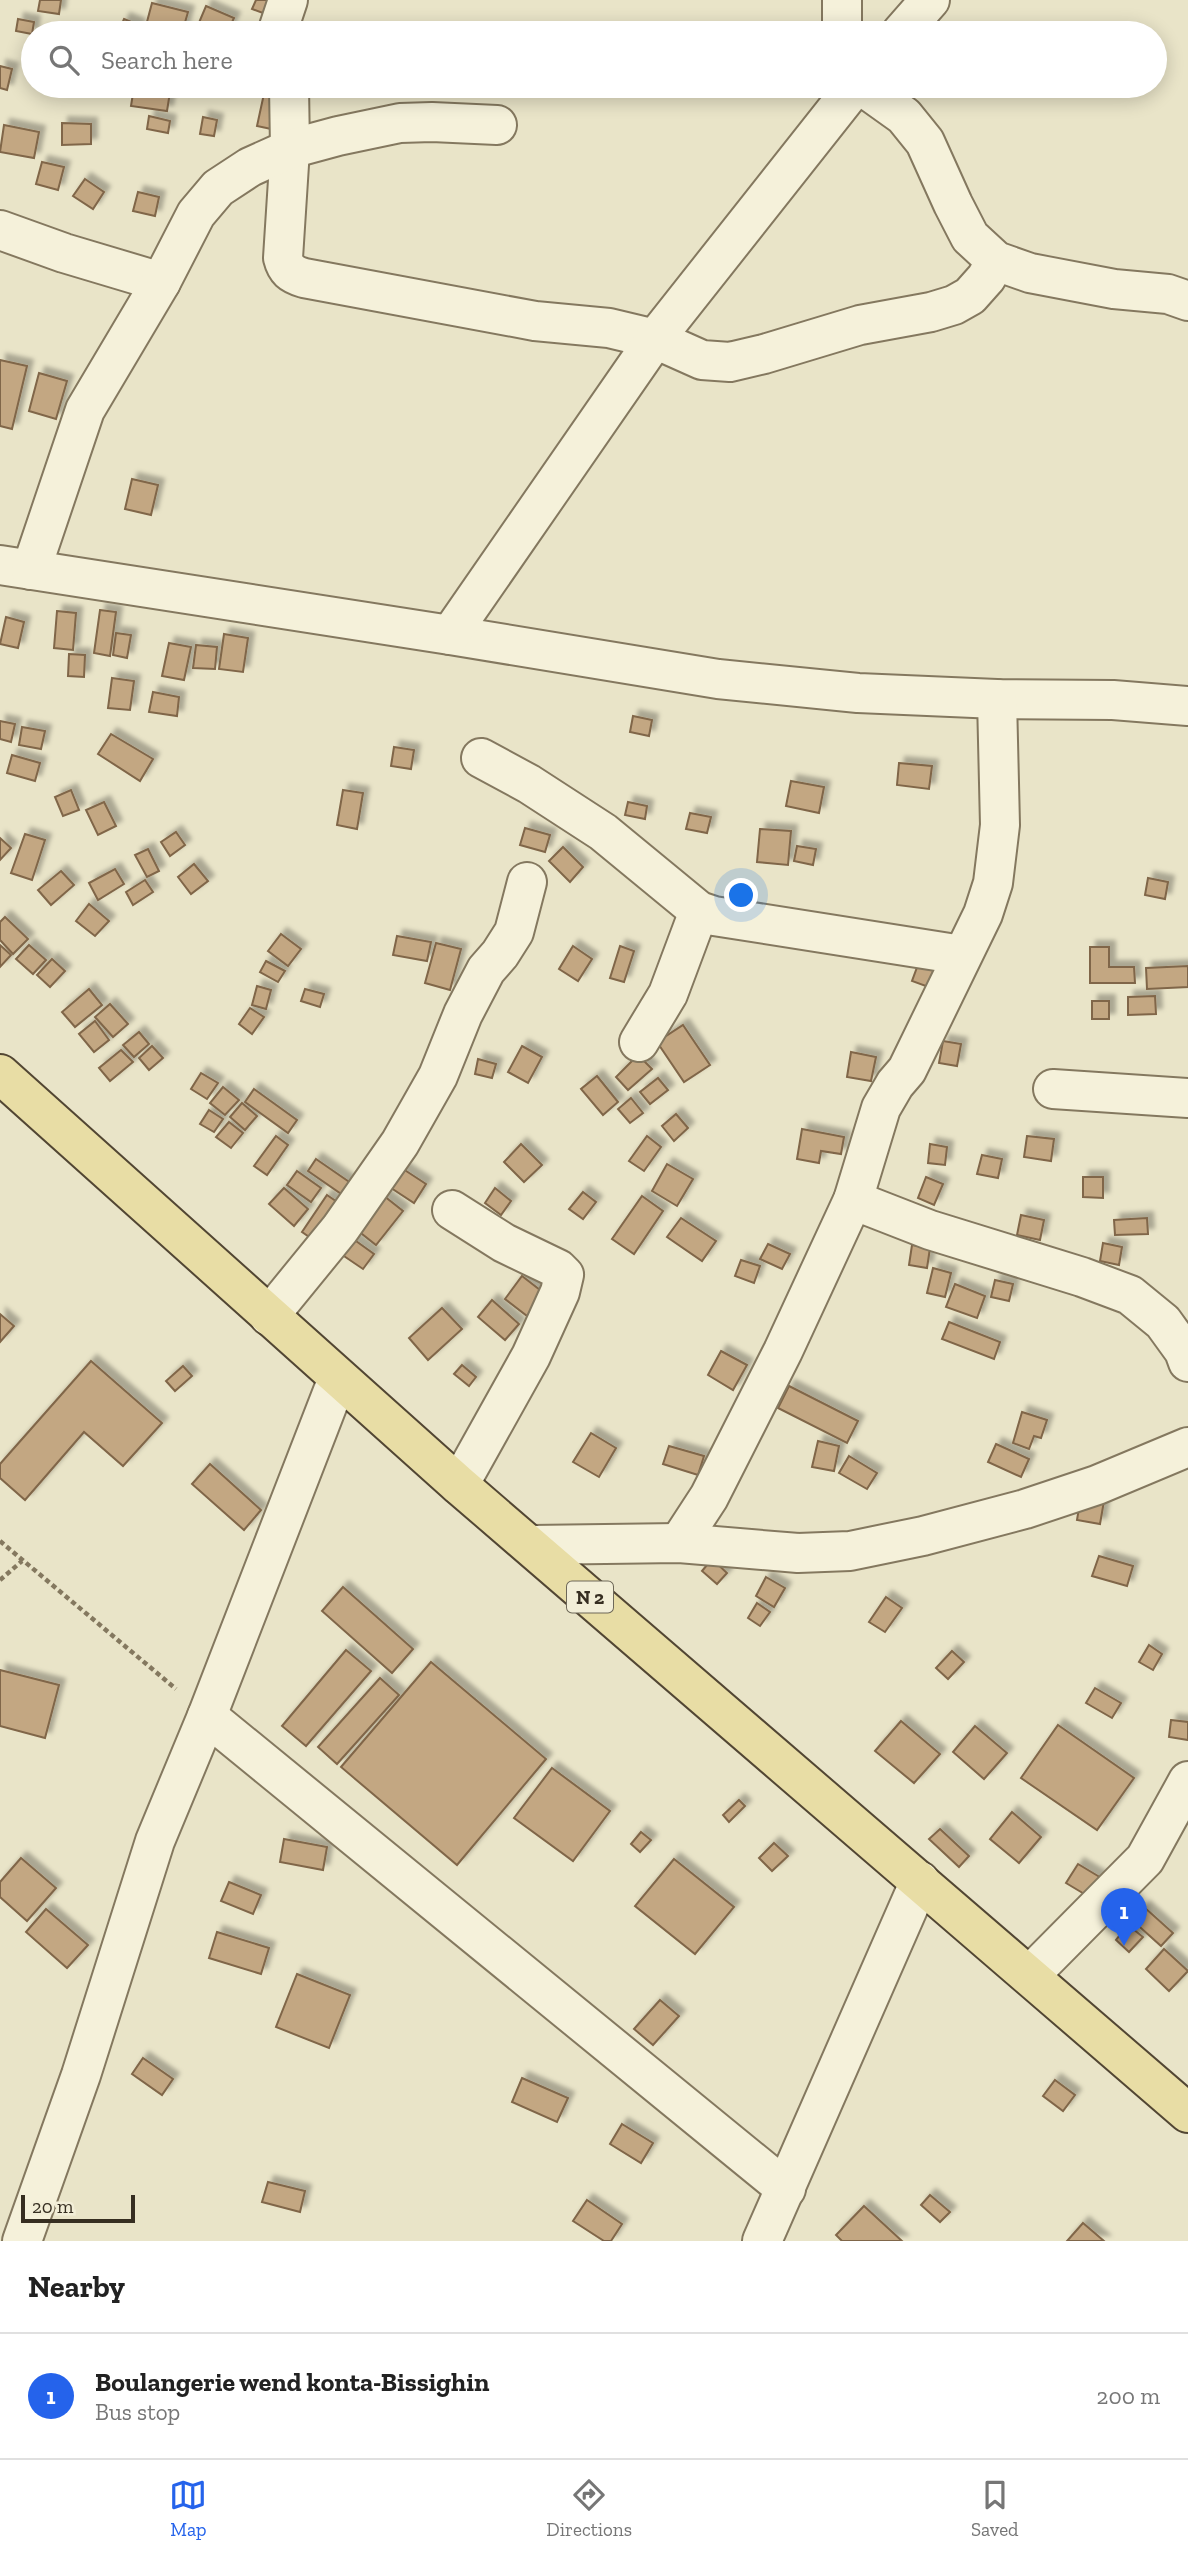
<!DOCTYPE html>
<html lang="en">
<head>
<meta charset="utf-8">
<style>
	:root { --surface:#fff; --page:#f2f2f2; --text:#222; --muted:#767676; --line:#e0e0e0; --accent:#2563eb }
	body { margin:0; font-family:"Zilla Slab",serif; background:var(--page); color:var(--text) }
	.scale { position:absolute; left:21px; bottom:18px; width:114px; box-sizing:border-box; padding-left:7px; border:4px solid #362e21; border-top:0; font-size:19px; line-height:24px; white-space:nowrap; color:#362e21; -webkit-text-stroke:5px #f2eed7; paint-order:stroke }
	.you { position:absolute; left:742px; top:896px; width:24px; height:24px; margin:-18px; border:5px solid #fff; border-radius:50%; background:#1a73e8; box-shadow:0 0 0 10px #1a73e833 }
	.badge { display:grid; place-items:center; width:46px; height:46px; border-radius:50%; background:var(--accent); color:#fff; font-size:23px; font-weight:700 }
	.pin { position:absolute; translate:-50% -58px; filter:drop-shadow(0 2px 4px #0008) }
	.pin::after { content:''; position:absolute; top:37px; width:24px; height:21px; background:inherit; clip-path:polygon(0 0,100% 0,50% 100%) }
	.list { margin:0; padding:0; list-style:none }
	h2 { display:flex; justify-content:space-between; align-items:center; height:91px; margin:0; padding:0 28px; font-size:30px }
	h2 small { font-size:23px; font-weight:400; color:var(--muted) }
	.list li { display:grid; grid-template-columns:46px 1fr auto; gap:21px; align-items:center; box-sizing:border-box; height:126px; padding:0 28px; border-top:2px solid var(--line) }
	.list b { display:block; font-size:26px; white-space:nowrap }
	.list p { margin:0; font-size:23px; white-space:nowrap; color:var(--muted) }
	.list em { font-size:23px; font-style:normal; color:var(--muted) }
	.icon { flex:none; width:38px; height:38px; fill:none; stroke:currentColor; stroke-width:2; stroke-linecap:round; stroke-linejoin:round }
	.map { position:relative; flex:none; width:1188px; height:2241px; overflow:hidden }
	.search { position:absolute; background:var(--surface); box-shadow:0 4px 18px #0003; left:21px; right:21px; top:21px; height:77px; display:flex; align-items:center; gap:18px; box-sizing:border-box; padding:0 24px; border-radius:38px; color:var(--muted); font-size:26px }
	.sheet { height:217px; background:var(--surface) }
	nav { display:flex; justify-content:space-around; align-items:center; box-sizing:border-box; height:98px; border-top:2px solid var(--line); background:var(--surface); font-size:19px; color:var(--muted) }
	nav a { display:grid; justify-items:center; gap:4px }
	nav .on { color:var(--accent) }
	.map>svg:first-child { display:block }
	.building { fill:#c3a782; stroke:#806648; stroke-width:2; filter:url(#shadow) }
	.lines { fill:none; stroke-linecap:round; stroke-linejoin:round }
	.minor-casing { stroke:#84785f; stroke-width:42 }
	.major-casing { stroke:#524633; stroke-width:42 }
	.path { stroke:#84785f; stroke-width:4.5; stroke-dasharray:5 3.5; stroke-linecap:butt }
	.minor { stroke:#f5f1da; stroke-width:38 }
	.major { stroke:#e8dda5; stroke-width:38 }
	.labels { text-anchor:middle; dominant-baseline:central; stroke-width:7; stroke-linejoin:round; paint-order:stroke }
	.shield { fill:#f2eed7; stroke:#6e6858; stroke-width:2 }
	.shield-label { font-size:19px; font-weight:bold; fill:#362e21 }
</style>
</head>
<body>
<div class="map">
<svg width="1188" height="2241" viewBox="0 0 1188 2241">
	<defs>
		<filter id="shadow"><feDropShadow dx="6" dy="-6" stdDeviation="2" flood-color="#0004"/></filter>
	</defs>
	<rect width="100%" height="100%" fill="#e9e4c8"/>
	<g class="building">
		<path d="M40 0H61L59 14 38 11Z"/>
		<path d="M256 0H277L271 16 252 9Z"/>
		<path d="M152 3 188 12 182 33H144Z"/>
		<path d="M206 6 234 18 227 33H218L198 25Z"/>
		<path d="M18 19 34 22 32 34 16 31Z"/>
		<path d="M124 19 139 25 136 33H118Z"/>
		<path d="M0 66 12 69 7 90 0 88Z"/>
		<path d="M134 87 170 92 167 111 131 106Z"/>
		<path d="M265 89 284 93 276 130 257 126Z"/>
		<path d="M149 116 170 121 168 133 147 129Z"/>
		<path d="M203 117 217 120 214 136 200 134Z"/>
		<path d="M62 123 91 124V144L62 145Z"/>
		<path d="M4 125 39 132 34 158 0 152Z"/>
		<path d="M42 162 64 167 58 190 36 184Z"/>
		<path d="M85 179 104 192 93 209 73 196Z"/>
		<path d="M138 192 159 197 155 216 133 211Z"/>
		<path d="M0 360 27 366 12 429 0 426Z"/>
		<path d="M39 373 67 381 56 419 29 411Z"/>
		<path d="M132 479 158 485 151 515 125 509Z"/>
		<path d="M100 610 116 612 110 656 94 653Z"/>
		<path d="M57 611 76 613 73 650 54 648Z"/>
		<path d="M6 617 24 622 18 648 0 644Z"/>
		<path d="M116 633 131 635 127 658 113 655Z"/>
		<path d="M224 634 248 638 243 672 219 669Z"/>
		<path d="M169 643 191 647 184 680 162 676Z"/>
		<path d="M196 645 217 647 215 669 193 668Z"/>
		<path d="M69 654 85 655 84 677 68 676Z"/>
		<path d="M112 678 134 681 130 710 108 708Z"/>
		<path d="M153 692 179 697 177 716 149 712Z"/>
		<path d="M633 716 652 720 649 736 630 732Z"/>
		<path d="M0 721 15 724 11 742 0 739Z"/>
		<path d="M22 727 45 731 41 749 19 745Z"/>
		<path d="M111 734 153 759 140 781 98 754Z"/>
		<path d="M394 747 414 750 411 769 391 766Z"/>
		<path d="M12 755 40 763 35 781 7 773Z"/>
		<path d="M899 763 932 766 929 789 897 785Z"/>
		<path d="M791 781 824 787 819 813 786 806Z"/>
		<path d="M71 790 79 810 63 816 55 797Z"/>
		<path d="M343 790 363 793 357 829 337 825Z"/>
		<path d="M104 802 116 826 98 835 86 810Z"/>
		<path d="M628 802 647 806 645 819 625 815Z"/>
		<path d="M690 813 711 817 707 833 686 829Z"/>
		<path d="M525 828 550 835 545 852 520 845Z"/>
		<path d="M760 829 791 831 788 865 757 862Z"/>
		<path d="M176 832 185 845 170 856 161 842Z"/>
		<path d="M25 834 45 840 32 880 11 873Z"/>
		<path d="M0 838 11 848 0 860Z"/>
		<path d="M797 846 816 849 813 865 794 861Z"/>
		<path d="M563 847 583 867 570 882 549 861Z"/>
		<path d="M148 849 159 871 147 877 135 855Z"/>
		<path d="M194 864 208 881 191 894 178 877Z"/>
		<path d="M115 869 124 884 98 900 89 883Z"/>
		<path d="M61 871 74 885 51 905 38 890Z"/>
		<path d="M1148 878 1168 882 1165 899 1145 895Z"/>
		<path d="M145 880 153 892 133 905 126 892Z"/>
		<path d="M89 904 109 921 95 936 76 921Z"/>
		<path d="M5 917 28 939 13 954 0 940V922Z"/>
		<path d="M281 934 301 949 288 966 268 951Z"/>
		<path d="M397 936 431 942 427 961 393 955Z"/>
		<path d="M436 943 461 949 450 990 425 983Z"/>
		<path d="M0 945 11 955 0 967Z"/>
		<path d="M29 945 46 960 33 974 16 959Z"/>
		<path d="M573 946 592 959 578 981 559 969Z"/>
		<path d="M620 946 634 951 624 982 610 978Z"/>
		<path d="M1090 947H1109V967H1134L1135 983H1090Z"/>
		<path d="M52 959 65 971 50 987 37 975Z"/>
		<path d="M266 961 285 971 278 982 260 972Z"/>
		<path d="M919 962 941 970 934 989 912 981Z"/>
		<path d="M1188 966V987L1147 989 1146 968Z"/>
		<path d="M257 986 271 990 266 1009 252 1005Z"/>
		<path d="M89 989 102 1005 75 1027 62 1012Z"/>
		<path d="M305 989 324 994 320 1007 301 1001Z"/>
		<path d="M1155 996 1156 1014 1128 1015V997Z"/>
		<rect x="1092" y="1001" width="17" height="18"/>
		<path d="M110 1004 128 1024 113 1037 95 1017Z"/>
		<path d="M250 1008 264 1017 252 1034 239 1024Z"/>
		<path d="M95 1021 109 1040 94 1052 79 1034Z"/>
		<path d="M683 1025 710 1065 684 1082 657 1042Z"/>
		<path d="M139 1032 149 1044 134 1057 123 1045Z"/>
		<path d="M943 1041 961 1044 957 1066 939 1063Z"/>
		<path d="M152 1046 163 1058 149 1070 139 1058Z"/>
		<path d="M522 1046 542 1057 528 1083 508 1072Z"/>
		<path d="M121 1050 133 1062 110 1081 99 1068Z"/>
		<path d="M851 1052 876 1057 871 1081 847 1077Z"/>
		<path d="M638 1055 652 1069 628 1090 616 1077Z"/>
		<path d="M478 1059 496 1064 492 1078 475 1074Z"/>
		<path d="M201 1073 218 1083 207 1099 191 1089Z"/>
		<path d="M597 1076 618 1102 603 1115 581 1089Z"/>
		<path d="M658 1078 668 1090 650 1104 640 1092Z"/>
		<path d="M223 1087 239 1100 225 1115 210 1103Z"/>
		<path d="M254 1089 297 1120 288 1133 245 1102Z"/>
		<path d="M631 1098 643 1113 630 1123 618 1109Z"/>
		<path d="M242 1103 257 1116 245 1130 230 1117Z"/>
		<path d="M209 1110 223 1119 214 1132 200 1124Z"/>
		<path d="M676 1114 688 1128 674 1141 662 1126Z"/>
		<path d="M229 1122 243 1133 231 1148 216 1137Z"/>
		<path d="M802 1129 844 1137 841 1154 821 1151 819 1163 797 1159Z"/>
		<path d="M276 1136 288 1145 267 1175 254 1166Z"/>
		<path d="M647 1136 661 1147 644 1171 629 1161Z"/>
		<path d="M1027 1136 1054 1139 1051 1161 1024 1157Z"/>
		<path d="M521 1144 542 1165 524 1182 504 1162Z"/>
		<path d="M930 1144 947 1147 945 1165 928 1163Z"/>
		<path d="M982 1155 1002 1159 998 1178 977 1174Z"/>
		<path d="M316 1159 358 1188 350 1200 308 1171Z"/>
		<path d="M667 1164 693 1179 677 1206 652 1191Z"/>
		<path d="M397 1165 426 1184 414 1203 385 1184Z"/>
		<path d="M297 1171 321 1188 311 1202 287 1185Z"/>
		<path d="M926 1177 943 1184 934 1205 918 1198Z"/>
		<path d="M1083 1177H1103V1198L1083 1197Z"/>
		<path d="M284 1188 308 1209 294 1226 269 1204Z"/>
		<path d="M495 1188 511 1201 501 1215 485 1203Z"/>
		<path d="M379 1192 403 1211 376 1245 352 1226Z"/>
		<path d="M583 1192 596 1202 583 1219 569 1209Z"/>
		<path d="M327 1195 343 1206 318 1243 302 1232Z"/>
		<path d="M642 1196 663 1211 634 1254 612 1239Z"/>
		<path d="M1021 1215 1044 1220 1040 1240 1017 1235Z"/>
		<path d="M681 1218 716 1241 702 1261 667 1237Z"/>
		<path d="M1147 1218 1148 1234 1115 1235 1114 1220Z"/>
		<path d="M349 1236 374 1254 363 1269 338 1252Z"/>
		<path d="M1103 1243 1122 1247 1119 1265 1100 1261Z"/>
		<path d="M768 1244 790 1254 782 1269 760 1259Z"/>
		<path d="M912 1245 930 1248 927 1268 909 1265Z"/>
		<path d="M741 1260 760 1266 754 1283 735 1276Z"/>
		<path d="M933 1268 951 1273 945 1297 927 1293Z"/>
		<path d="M522 1276 549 1297 531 1319 505 1299Z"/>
		<path d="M995 1280 1013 1284 1009 1301 991 1297Z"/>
		<path d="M955 1284 985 1296 977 1318 946 1307Z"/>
		<path d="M492 1300 519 1324 505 1340 478 1317Z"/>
		<path d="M442 1308 462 1329 428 1360 409 1338Z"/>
		<path d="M0 1314 14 1326 0 1342Z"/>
		<path d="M949 1322 1000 1342 994 1359 942 1339Z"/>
		<path d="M721 1351 747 1365 733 1390 708 1375Z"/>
		<path d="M91 1361 162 1423 123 1466 84 1432 25 1500 0 1478V1464Z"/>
		<path d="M462 1365 476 1377 469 1386 454 1374Z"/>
		<path d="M183 1366 192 1376 175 1391 166 1381Z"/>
		<path d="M789 1386 858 1421 847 1443 778 1408Z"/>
		<path d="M1022 1412 1047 1420 1041 1438 1034 1436 1029 1449 1013 1443Z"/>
		<path d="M591 1433 616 1448 599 1477 573 1462Z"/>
		<path d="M818 1441 839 1446 834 1471 812 1467Z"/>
		<path d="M996 1444 1029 1459 1021 1477 988 1462Z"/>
		<path d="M669 1446 704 1456 698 1475 663 1464Z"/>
		<path d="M849 1456 877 1473 867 1489 839 1473Z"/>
		<path d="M210 1464 261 1510 244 1530 192 1484Z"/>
		<path d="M1081 1496 1104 1501 1100 1524 1077 1520Z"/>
		<path d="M1099 1556 1133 1566 1127 1586 1092 1576Z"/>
		<path d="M712 1559 727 1573 717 1584 702 1571Z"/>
		<path d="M766 1577 785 1588 774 1607 756 1596Z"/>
		<path d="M343 1587 413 1649 392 1673 322 1611Z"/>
		<path d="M886 1597 902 1608 885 1632 869 1622Z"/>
		<path d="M757 1603 770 1612 760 1626 748 1618Z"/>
		<path d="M1149 1645 1162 1654 1153 1670 1139 1662Z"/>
		<path d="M346 1650 371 1671 306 1746 282 1726Z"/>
		<path d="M952 1651 964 1662 948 1679 936 1668Z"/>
		<path d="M431 1662 546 1759 457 1865 341 1767Z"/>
		<path d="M0 1670 59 1685 45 1738 0 1726Z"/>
		<path d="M380 1678 399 1695 337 1764 318 1747Z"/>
		<path d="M1095 1688 1121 1703 1112 1718 1086 1703Z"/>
		<path d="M1171 1720 1188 1722V1740L1169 1737Z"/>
		<path d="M901 1721 940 1754 914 1783 875 1751Z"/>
		<path d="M1058 1725 1134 1778 1097 1830 1021 1778Z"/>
		<path d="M975 1726 1007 1753 984 1779 953 1752Z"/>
		<path d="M552 1768 610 1811 573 1861 514 1818Z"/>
		<path d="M739 1800 745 1806 729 1822 723 1815Z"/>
		<path d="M1012 1812 1041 1837 1019 1863 990 1839Z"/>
		<path d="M940 1829 969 1856 959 1867 929 1839Z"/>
		<path d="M641 1832 651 1840 640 1852 631 1844Z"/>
		<path d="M284 1839 327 1847 323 1870 280 1862Z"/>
		<path d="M774 1843 788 1856 772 1871 759 1858Z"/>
		<path d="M21 1858 56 1888 27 1921 0 1897V1882Z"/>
		<path d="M674 1859 734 1907 695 1954 635 1906Z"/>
		<path d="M1078 1864 1108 1882 1096 1901 1066 1883Z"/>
		<path d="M229 1882 261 1895 253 1914 221 1901Z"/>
		<path d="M1144 1907 1173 1933 1161 1946 1132 1920Z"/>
		<path d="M46 1909 88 1945 67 1968 26 1932Z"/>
		<path d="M1128 1925 1143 1937 1129 1952 1116 1940Z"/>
		<path d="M217 1932 269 1948 261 1974 209 1958Z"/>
		<path d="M1164 1949 1188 1971 1169 1991 1146 1969Z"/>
		<path d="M297 1974 350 1995 329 2048 276 2027Z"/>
		<path d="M660 2000 679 2016 653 2045 634 2029Z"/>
		<path d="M143 2058 173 2079 162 2095 132 2074Z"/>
		<path d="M522 2078 568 2098 557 2122 512 2102Z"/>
		<path d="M1055 2080 1075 2095 1063 2111 1043 2096Z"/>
		<path d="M622 2124 653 2143 641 2163 610 2144Z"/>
		<path d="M268 2182 305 2191 300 2212 262 2202Z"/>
		<path d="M930 2195 950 2212 940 2222 921 2205Z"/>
		<path d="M587 2200 622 2224 611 2241H604L573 2221Z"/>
		<path d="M864 2206 902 2241H842L836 2235Z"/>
		<path d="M1083 2223 1104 2241H1067Z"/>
	</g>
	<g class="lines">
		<defs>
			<g id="minor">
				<path d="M842 0V33"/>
				<path d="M277 33 288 0"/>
				<path d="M901 33 930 0"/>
				<path d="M289 86 290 149 283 258C286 270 291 274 304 278L535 321 609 328 655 339 702 360 730 362 764 354 860 325 931 312 954 305 970 296 986 278 996 261"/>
				<path d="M862 86 904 116 925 142 953 204 970 237 996 261 1030 273 1114 289 1168 294 1188 301"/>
				<path d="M0 230 64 253 161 282"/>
				<path d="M0 565 450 635 718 679 858 693 997 699 1113 700 1188 706"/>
				<path d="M31 570 85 410 161 282 196 214 218 188 250 167 290 149 338 136 400 123 432 122 497 125"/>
				<path d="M450 635 655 339 855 86"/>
				<path d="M481 758 529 784 603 832 699 911 714 916 962 955"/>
				<path d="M639 1042 668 994 699 911"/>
				<path d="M1053 1089 1188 1098"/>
				<path d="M853 1200 930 1230 1082 1277 1130 1295 1163 1322 1184 1351 1188 1362"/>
				<path d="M452 1210 504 1243 558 1269 564 1275 560 1292 531 1356 459 1485"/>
				<path d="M269 1316 340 1229 400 1143 438 1076 463 1014 486 970 500 954 514 932 527 882"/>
				<path d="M679 1543 709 1497 783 1351 853 1200 881 1108 895 1084 907 1070 983 914 993 883 1000 825 997 699"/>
				<path d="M531 1545 679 1543 798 1553 850 1551 923 1536 1025 1509 1097 1485 1188 1447"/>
				<path d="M207 1716 786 2189"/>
				<path d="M1030 1975 1145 1859 1188 1781"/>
				<path d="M22 2241 81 2075 155 1841 207 1716 338 1378"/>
				<path d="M762 2241 920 1881"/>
			</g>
			<path id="major" d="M0 1074 459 1485 1188 2113"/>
		</defs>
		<use href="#minor" class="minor-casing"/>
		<use href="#major" class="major-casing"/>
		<g class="path">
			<path d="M0 1541 176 1689"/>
			<path d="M0 1580 22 1561"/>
		</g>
		<use href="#minor" class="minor"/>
		<use href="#major" class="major"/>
	</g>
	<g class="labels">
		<rect class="shield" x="567" y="1581.5" width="46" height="31" rx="5"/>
		<g class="shield-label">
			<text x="590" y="1597">N 2</text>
		</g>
	</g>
</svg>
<div class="scale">20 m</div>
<div class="you"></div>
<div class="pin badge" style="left:1124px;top:1946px">1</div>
<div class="search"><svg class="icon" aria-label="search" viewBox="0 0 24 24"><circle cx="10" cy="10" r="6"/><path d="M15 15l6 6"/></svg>Search here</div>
</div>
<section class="sheet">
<h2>Nearby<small></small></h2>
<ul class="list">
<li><span class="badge">1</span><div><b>Boulangerie wend konta-Bissighin</b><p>Bus stop</p></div><em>200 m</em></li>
</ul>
</section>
<nav>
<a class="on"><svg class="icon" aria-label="map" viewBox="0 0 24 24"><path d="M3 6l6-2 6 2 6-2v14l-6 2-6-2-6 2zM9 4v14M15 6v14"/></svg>Map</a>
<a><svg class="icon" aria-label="directions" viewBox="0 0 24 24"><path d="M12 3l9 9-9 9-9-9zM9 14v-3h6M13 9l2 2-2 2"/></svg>Directions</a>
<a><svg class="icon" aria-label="saved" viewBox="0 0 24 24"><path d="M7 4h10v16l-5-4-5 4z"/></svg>Saved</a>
</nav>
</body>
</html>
